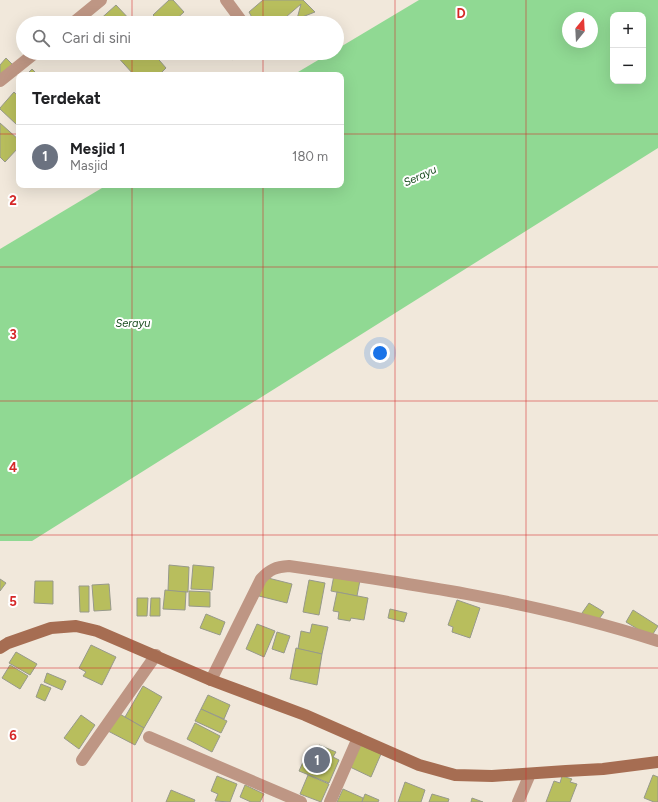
<!DOCTYPE html>
<html lang="id">
<head>
<meta charset="utf-8">
<style>
	:root { --surface:#fff; --page:#f2f2f2; --text:#202124; --muted:#757577; --line:#e0e0e0; --accent:#236b9f }
	body { margin:0; font-family:Figtree,sans-serif; background:var(--page); color:var(--text) }
	.controls { position:absolute; right:12px; top:12px; display:grid; overflow:hidden; border-radius:8px; box-shadow:0 4px 16px #0002 }
	.controls button { width:36px; height:36px; display:grid; place-items:center; padding:0; border:0; border-bottom:1px solid var(--line); background:var(--surface); color:var(--text); font:20px sans-serif }
	.compass { position:absolute; left:562px; top:12px; width:36px; height:36px; border-radius:50%; background:var(--surface); box-shadow:0 4px 16px #0002; rotate:18deg }
	.you { position:absolute; left:380px; top:353px; width:14px; height:14px; margin:-10px; border:3px solid #fff; border-radius:50%; background:#1a73e8; box-shadow:0 0 0 6px #1a73e833 }
	.badge { display:grid; place-items:center; width:26px; height:26px; border-radius:50%; background:var(--accent); color:#fff; font-size:13px; font-weight:700 }
	.pin { position:absolute; translate:-50% -50%; border:2px solid #fff; box-shadow:0 1px 4px #0006 }
	.list { margin:0; padding:0; list-style:none }
	h2 { display:flex; justify-content:space-between; align-items:center; height:52px; margin:0; padding:0 16px; font-size:17px }
	h2 small { font-size:13px; font-weight:400; color:var(--muted) }
	.list li { display:grid; grid-template-columns:26px 1fr auto; gap:12px; align-items:center; box-sizing:border-box; height:64px; padding:0 16px; border-top:1px solid var(--line) }
	.list b { display:block; font-size:15px; white-space:nowrap }
	.list p { margin:0; font-size:13px; white-space:nowrap; color:var(--muted) }
	.list em { font-size:13px; font-style:normal; color:var(--muted) }
	.icon { flex:none; width:22px; height:22px; fill:none; stroke:currentColor; stroke-width:2; stroke-linecap:round; stroke-linejoin:round }
	.map { position:relative; flex:none; width:658px; height:802px; overflow:hidden }
	.search { position:absolute; background:var(--surface); box-shadow:0 4px 16px #0002; left:16px; top:16px; width:328px; height:44px; display:flex; align-items:center; gap:10px; box-sizing:border-box; padding:0 14px; border-radius:22px; color:var(--muted); font-size:15px }
	.panel { position:absolute; background:var(--surface); box-shadow:0 4px 16px #0002; left:16px; top:72px; width:328px; height:116px; border-radius:8px }
	.map>svg:first-child { display:block }
	.water { fill:#90d993; fill-rule:evenodd }
	.building { fill:#b8be5d; stroke:#97998b }
	.lines { fill:none; stroke-linecap:round; stroke-linejoin:round }
	.street { stroke:#be9684; stroke-width:12 }
	.secondary { stroke:#a66d52; stroke-width:12 }
	.grid { fill:none; stroke:#d62828; stroke-width:1; stroke-opacity:0.55 }
	.labels { text-anchor:middle; dominant-baseline:central; stroke-width:4; stroke-linejoin:round; paint-order:stroke }
	.water-label { font-size:11px; font-style:italic; fill:#1a4c1f; stroke:#fff }
	.grid-label { font-size:13px; text-anchor:middle; font-weight:bold; fill:#d62828; stroke:#fff; stroke-width:4; stroke-linejoin:round; paint-order:stroke }
</style>
</head>
<body>
<div class="map">
<svg width="658" height="802" viewBox="0 0 658 802">
	<rect width="100%" height="100%" fill="#f1e8db"/>
	<path class="water" d="M419 0H658V148L32 541H0V249L107 185H341V75H293L330 53H337V49ZM613 15H643V81H613ZM568 18H592V42H568Z"/>
	<g class="building">
		<path d="M169 0H173L184 12 172 23H161L153 15Z"/>
		<path d="M263 0H303L315 12 297 19 301 4 279 23H255L249 12Z"/>
		<path d="M116 5 132 22 96 23Z"/>
		<path d="M116 53H153L166 68 159 75H134L115 54Z"/>
		<path d="M225 53H239L233 60Z"/>
		<path d="M6 58 14 66 0 80V65Z"/>
		<path d="M32 69 38 75H26Z"/>
		<path d="M14 92 19 97V121L16 124 0 109V108Z"/>
		<path d="M0 123 19 140V149L18 148 5 162 0 157Z"/>
		<path d="M169 565 189 567 188 592 168 591Z"/>
		<path d="M193 565 214 567 212 590 191 589Z"/>
		<path d="M334 575 360 580 357 596 331 591Z"/>
		<path d="M264 577 292 584 287 603 259 596Z"/>
		<path d="M0 579 6 583 0 591Z"/>
		<path d="M309 580 325 583 319 615 303 612Z"/>
		<path d="M35 581H53V604L34 603Z"/>
		<path d="M109 584 111 610 94 611 92 585Z"/>
		<path d="M79 586H89V612H80Z"/>
		<path d="M165 590 186 592 185 610 163 609Z"/>
		<path d="M189 591 210 592V607L189 606Z"/>
		<path d="M337 592 368 598 364 620 351 618 350 621 338 619 339 612 333 611Z"/>
		<path d="M137 598H148L147 616H137Z"/>
		<path d="M151 598H160V616H150Z"/>
		<path d="M457 600 480 608 470 638 452 632 453 627 448 625Z"/>
		<path d="M589 603 604 612 597 622 582 613Z"/>
		<path d="M390 609 407 613 404 622 388 618Z"/>
		<path d="M633 610 658 626 651 637 626 622Z"/>
		<path d="M206 614 225 622 220 635 200 628Z"/>
		<path d="M257 624 275 631 264 657 246 649Z"/>
		<path d="M312 624 328 627 322 654 298 649 301 631 310 633Z"/>
		<path d="M277 632 290 636 284 653 272 649Z"/>
		<path d="M91 645 116 657 102 685 83 676 86 672 79 668Z"/>
		<path d="M296 648 322 654 317 685 290 679Z"/>
		<path d="M16 652 37 664 30 675 9 663Z"/>
		<path d="M10 665 28 676 20 689 2 678Z"/>
		<path d="M47 673 66 681 62 690 44 682Z"/>
		<path d="M41 684 51 688 45 701 36 697Z"/>
		<path d="M143 686 162 697 144 728 125 717Z"/>
		<path d="M208 695 230 705 224 719 201 709Z"/>
		<path d="M201 709 227 721 221 733 195 721Z"/>
		<path d="M118 713 144 728 135 745 108 731Z"/>
		<path d="M81 715 95 725 79 749 64 738Z"/>
		<path d="M195 723 220 736 212 752 187 739Z"/>
		<path d="M319 745 336 752 333 757 339 760 329 783 299 771 308 751 315 755Z"/>
		<path d="M360 745 381 754 371 777 350 767Z"/>
		<path d="M308 775 329 784 321 802 300 794Z"/>
		<path d="M653 775 658 777V802H654L644 798Z"/>
		<path d="M217 776 237 784 230 802 215 801 218 794 211 791Z"/>
		<path d="M562 776 572 779 570 782 577 784 570 802H546L554 781 560 783Z"/>
		<path d="M405 782 425 790 421 802H398Z"/>
		<path d="M245 785 264 794 260 802H251L240 797Z"/>
		<path d="M343 789 363 798 362 802H337Z"/>
		<path d="M171 790 195 800 194 802H166Z"/>
		<path d="M365 794 379 800 378 802H362Z"/>
		<path d="M432 794 449 799 448 802H429Z"/>
		<path d="M472 798 483 802H471Z"/>
	</g>
	<g class="lines">
		<g class="street">
			<path d="M226 0 243 23"/>
			<path d="M73 23 101 0"/>
			<path d="M0 81 35 53"/>
			<path d="M211 680 261 579C270 569 276 567 289 566 414 584 538 602 658 641"/>
			<path d="M149 737 301 802"/>
			<path d="M82 760 156 655"/>
			<path d="M330 802 358 738"/>
			<path d="M518 802 530 774"/>
		</g>
		<path class="secondary" d="M0 648 8 643 51 628 76 626 97 631 211 680 305 715 419 765 455 775 492 776 566 771 603 769 658 762"/>
	</g>
	<path class="grid" d="M132 0V23M263 0V23M395 0V802M526 0V802M132 53V75M263 53V75M0 134H19M341 134H658M132 185V802M263 185V802M0 267H658M0 401H658M0 535H658M0 668H658"/>
	<g class="labels">
		<g class="water-label">
			<text transform="translate(420 176) rotate(-25)">Serayu</text>
			<text x="133" y="323">Serayu</text>
		</g>
	</g>
	<g class="grid-label">
		<text x="461" y="18">D</text>
		<text x="13" y="205">2</text>
		<text x="13" y="339">3</text>
		<text x="13" y="472">4</text>
		<text x="13" y="606">5</text>
		<text x="13" y="740">6</text>
	</g>
</svg>
<div class="controls">
<button>+</button>
<button>−</button>
</div>
<svg class="compass" viewBox="-18 -18 36 36"><path d="M0-13l5 13h-10z" fill="#e53935"/><path d="M0 13l5-13h-10z" fill="#757577"/></svg>
<div class="you"></div>
<div class="pin badge" style="left:317px;top:760px;background:#6b7280">1</div>
<div class="search"><svg class="icon" aria-label="search" viewBox="0 0 24 24"><circle cx="10" cy="10" r="6"/><path d="M15 15l6 6"/></svg>Cari di sini</div>
<section class="panel">
<h2>Terdekat<small></small></h2>
<ul class="list">
<li><span class="badge" style="background:#6b7280">1</span><div><b>Mesjid 1</b><p>Masjid</p></div><em>180 m</em></li>
</ul>
</section>
</div>
</body>
</html>
